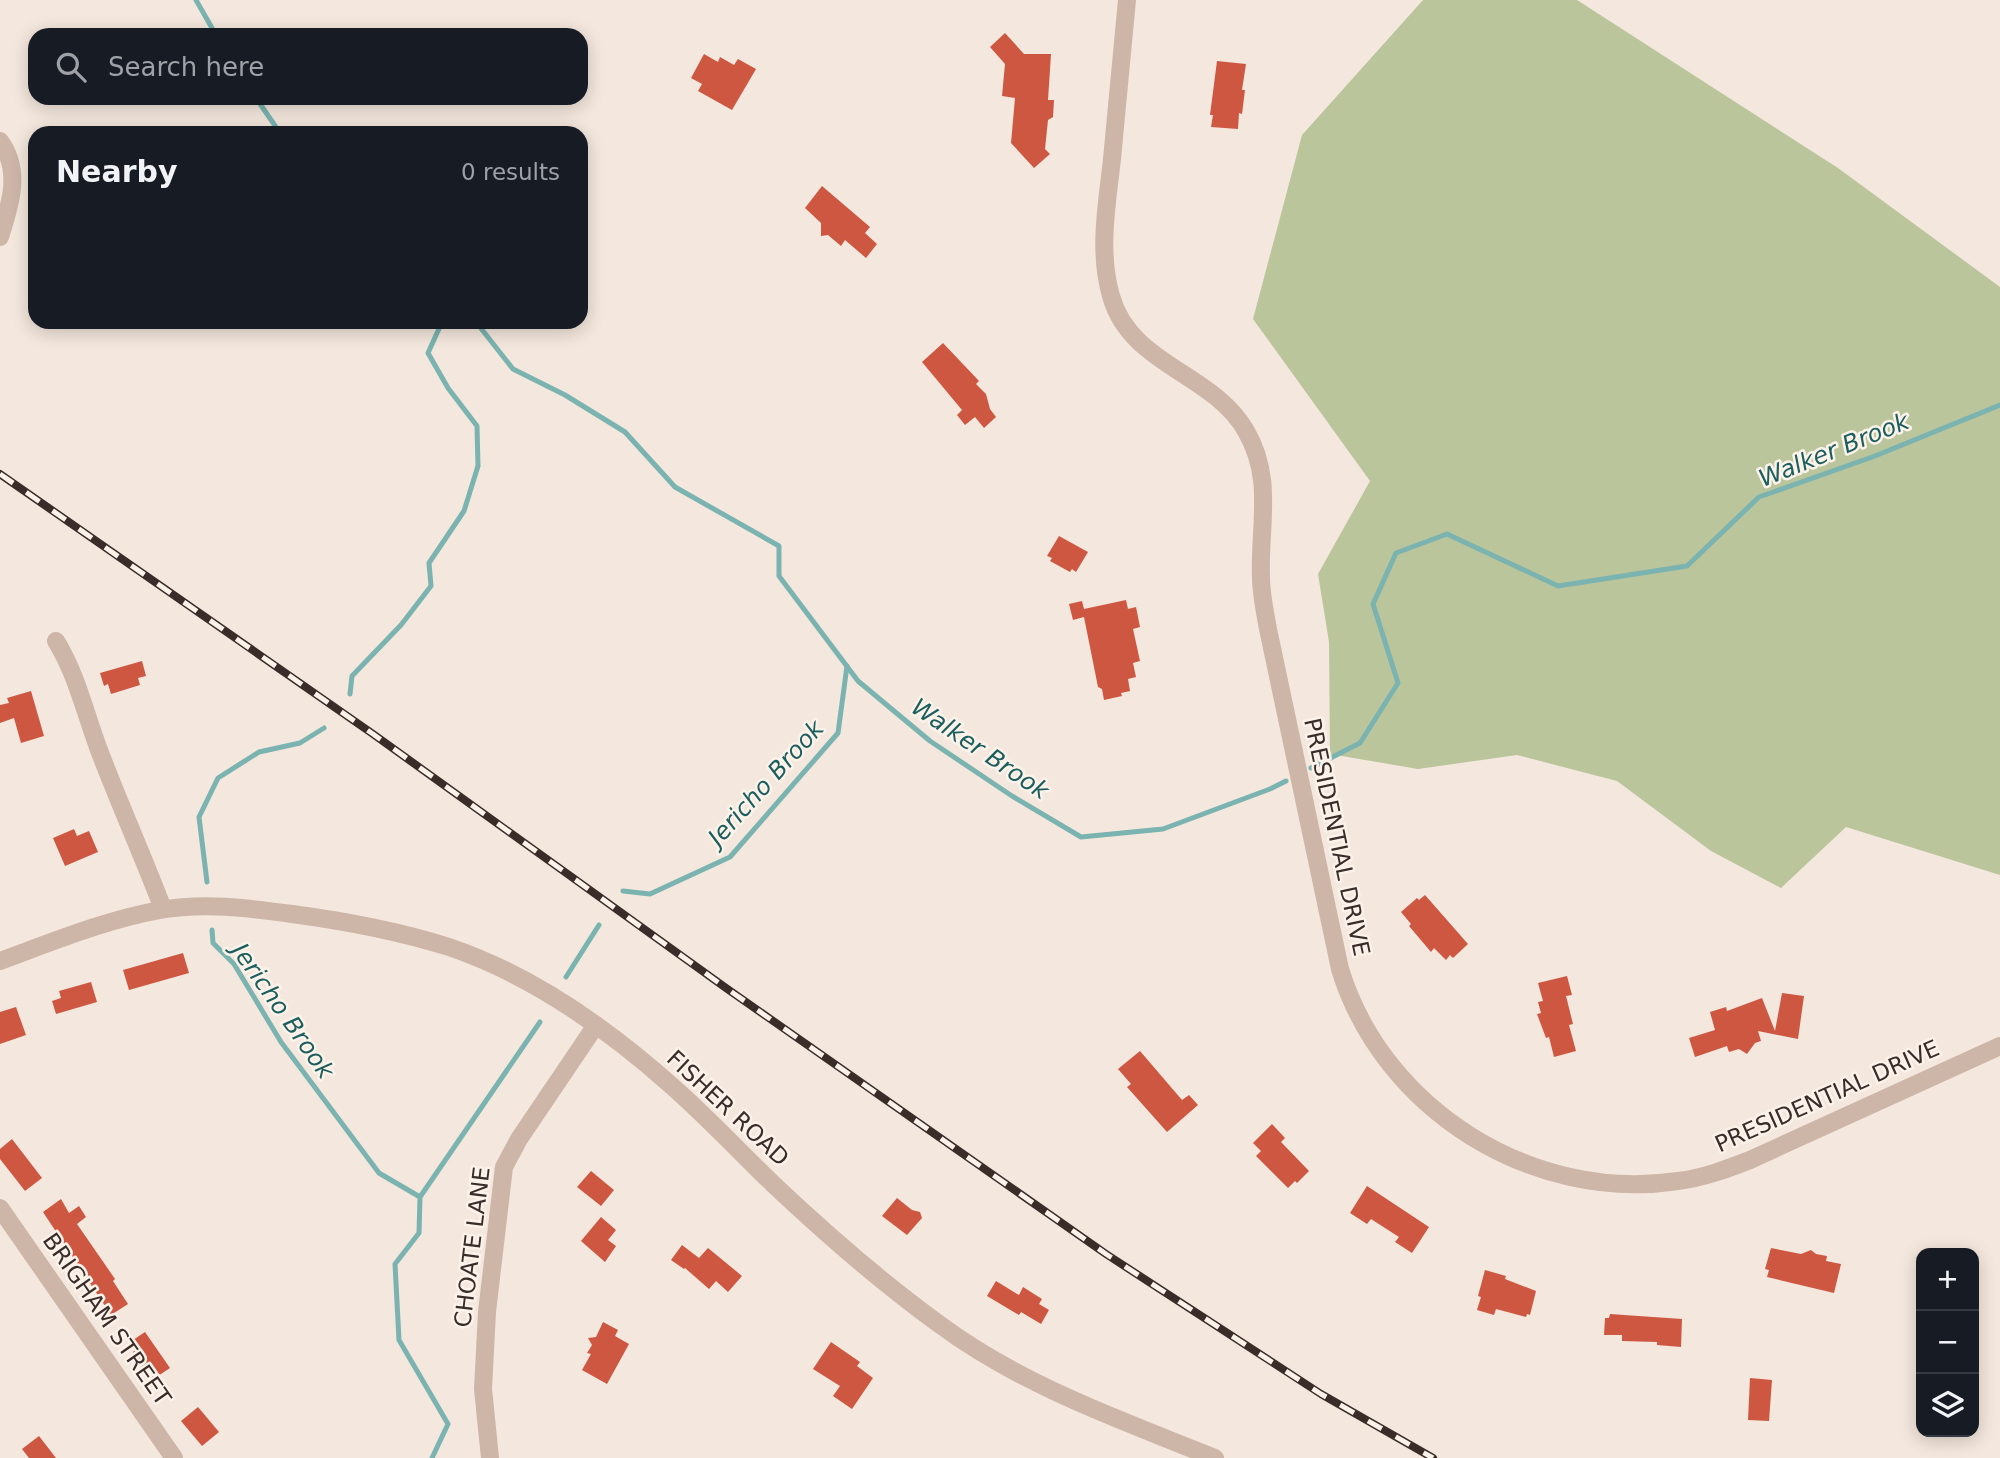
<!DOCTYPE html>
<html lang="en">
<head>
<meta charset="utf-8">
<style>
	:root { --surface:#171b24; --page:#20242c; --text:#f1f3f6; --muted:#9ea1a6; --line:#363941 }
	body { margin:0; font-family:"DejaVu Sans",sans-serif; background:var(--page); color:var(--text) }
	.controls { position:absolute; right:21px; bottom:21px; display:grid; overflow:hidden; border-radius:14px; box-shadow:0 4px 18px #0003 }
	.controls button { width:63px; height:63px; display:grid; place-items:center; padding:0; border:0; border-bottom:2px solid var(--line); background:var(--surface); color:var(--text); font:35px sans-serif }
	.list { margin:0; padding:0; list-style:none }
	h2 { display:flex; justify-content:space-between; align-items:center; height:91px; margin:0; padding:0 28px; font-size:30px }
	h2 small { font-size:23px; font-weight:400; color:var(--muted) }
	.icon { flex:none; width:38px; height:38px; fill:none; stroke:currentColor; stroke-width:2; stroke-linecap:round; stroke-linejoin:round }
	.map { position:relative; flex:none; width:2000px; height:1458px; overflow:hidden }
	.search { position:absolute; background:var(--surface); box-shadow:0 4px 18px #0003; left:28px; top:28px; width:560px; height:77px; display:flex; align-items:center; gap:18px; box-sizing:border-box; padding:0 24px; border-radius:21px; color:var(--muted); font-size:26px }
	.panel { position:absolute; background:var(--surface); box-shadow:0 4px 18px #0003; left:28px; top:126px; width:560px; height:203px; border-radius:21px }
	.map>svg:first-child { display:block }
	.green { fill:#bbc59c }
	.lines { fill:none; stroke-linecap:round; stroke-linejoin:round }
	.stream { stroke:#7ab3b0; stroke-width:5 }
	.building { fill:#ce5742 }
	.minor { stroke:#cdb6a8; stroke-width:18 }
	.rail-casing { stroke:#3a2c29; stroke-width:8 }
	.rail { stroke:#fbf2ea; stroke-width:5; stroke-dasharray:16; stroke-linecap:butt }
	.labels { text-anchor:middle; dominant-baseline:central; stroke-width:5; stroke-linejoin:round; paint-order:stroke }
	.street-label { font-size:23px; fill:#3a2c29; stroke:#fbf2ea }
	.water-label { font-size:24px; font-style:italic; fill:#1b5e5d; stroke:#fbf2ea }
</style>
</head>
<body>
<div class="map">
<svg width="2000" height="1458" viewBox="0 0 2000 1458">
	<rect width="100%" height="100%" fill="#f4e7dd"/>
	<path class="green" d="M1423 0H1577L1838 168 2000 287V875L1846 827 1781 888 1711 851 1617 781 1517 755 1418 769 1330 754 1329 642 1318 574 1370 481 1253 319 1302 135Z"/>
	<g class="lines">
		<g class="stream">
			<path d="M196 0 216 35"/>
			<path d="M256 98 280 133"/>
			<path d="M476 322 513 369 565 395 625 432 675 487 779 546V576L858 681 930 741 1012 796 1081 837 1163 829 1270 789 1286 781"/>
			<path d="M350 694 352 676 401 625 431 586 429 563 464 511 478 466 477 426 448 388 428 353 442 322"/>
			<path d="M1311 768 1360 743 1398 683 1373 604 1396 553 1447 534 1558 586 1687 566 1759 497 1875 456 2000 405"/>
			<path d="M207 882 199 817 218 778 259 752 300 743 324 728"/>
			<path d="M623 891 650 894 730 857 838 733 847 666"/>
			<path d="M212 930 213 943 234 964 281 1042 379 1173 420 1197 419 1233 395 1264 399 1340 448 1424 432 1458"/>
			<path d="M566 977 599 925"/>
			<path d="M420 1197 540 1022"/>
		</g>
	</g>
	<g class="building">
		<path d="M1005 33 1024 54H1051L1048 100H1054L1053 117 1048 120 1045 149 1050 154 1034 168 1011 143 1015 98 1002 96 1005 64 990 47Z"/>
		<path d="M704 54 718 62 720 57 734 65 738 59 756 69 732 110 698 91 702 84 691 78Z"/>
		<path d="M1217 61 1246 64 1242 90H1245L1242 114 1239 113 1238 129 1211 127 1213 115H1210Z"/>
		<path d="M822 186 870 227 865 233 877 244 866 258 845 240 841 246 828 235 821 236V223L805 208Z"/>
		<path d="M943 343 979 381 976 384 986 394 990 409 996 417 984 428 975 417 965 425 957 415 962 410 922 362Z"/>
		<path d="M1059 536 1088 552 1076 572 1072 569 1070 572 1050 561 1052 558 1047 556Z"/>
		<path d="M1126 600 1128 609 1136 607 1140 627 1133 629 1140 661 1133 663 1136 677 1128 679 1130 691 1121 693 1122 696 1104 700 1102 689 1098 687 1084 617 1073 620 1069 604 1082 601 1084 609Z"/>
		<path d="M142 661 146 676 138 678 140 685 111 694 108 684 104 686 100 673Z"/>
		<path d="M31 691 44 736 21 743 14 718 0 723V705L9 703 7 698Z"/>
		<path d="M74 829 77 836 89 831 98 852 65 866 53 838Z"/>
		<path d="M1425 895 1468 944 1453 958 1450 955 1446 960 1434 948 1431 952 1409 926 1411 924 1401 912 1417 898 1419 900Z"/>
		<path d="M183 953 189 973 129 990 123 970Z"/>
		<path d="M1567 976 1572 995 1566 996 1573 1024 1569 1025 1576 1051 1554 1057 1549 1037 1546 1038 1537 1014 1541 1013 1538 1002 1543 1001 1538 983Z"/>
		<path d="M91 982 97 1002 56 1014 52 1001 61 998 59 991Z"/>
		<path d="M1782 993 1804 996 1798 1039 1758 1031 1761 1041 1755 1043 1747 1054 1739 1049 1729 1052 1727 1046 1695 1057 1689 1038 1715 1030 1710 1012 1726 1007 1727 1011 1762 998 1775 1031Z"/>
		<path d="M16 1007 26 1035 0 1044V1012Z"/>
		<path d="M1140 1051 1182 1100 1189 1095 1198 1105 1167 1132 1127 1087 1131 1084 1118 1069Z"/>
		<path d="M1272 1124 1285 1138 1281 1142 1309 1171 1297 1183 1295 1181 1288 1188 1256 1156 1261 1151 1253 1143Z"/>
		<path d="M12 1139 42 1178 25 1191 0 1159V1149Z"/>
		<path d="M591 1171 614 1190 601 1206 577 1187Z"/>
		<path d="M1367 1186 1429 1227 1412 1253 1395 1242 1399 1237 1371 1219 1367 1224 1350 1213Z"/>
		<path d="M897 1198 912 1210 920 1212 922 1218 907 1235 882 1216Z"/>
		<path d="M61 1199 69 1213 79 1206 86 1217 77 1224 115 1279 113 1281 128 1304 111 1315 43 1212Z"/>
		<path d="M601 1217 616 1230 608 1240 616 1246 605 1262 581 1241Z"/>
		<path d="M682 1245 699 1258 708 1248 742 1276 728 1292 716 1281 709 1289 685 1268 684 1269 671 1260Z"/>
		<path d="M1771 1248 1801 1254 1811 1250 1816 1254 1827 1256 1826 1261 1841 1264 1834 1293 1767 1277 1769 1270 1765 1269Z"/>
		<path d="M1485 1270 1506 1276 1505 1279 1536 1291 1530 1315 1527 1314 1526 1317 1496 1309 1494 1315 1477 1310 1481 1297 1478 1296Z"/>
		<path d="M996 1281 1019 1295 1023 1287 1042 1299 1039 1304 1049 1310 1041 1324 1021 1312 1019 1315 987 1296Z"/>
		<path d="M1610 1314 1682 1319 1681 1347 1657 1345V1342L1622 1341V1335H1604L1605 1318H1609Z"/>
		<path d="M603 1322 618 1330 615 1336 629 1344 607 1384 582 1370 591 1354 587 1353 592 1345 588 1338 596 1337Z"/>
		<path d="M145 1332 170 1368 152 1380 133 1352 138 1348 133 1340Z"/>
		<path d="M831 1342 860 1362 857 1366 873 1378 852 1409 833 1396 840 1386 813 1369Z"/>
		<path d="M1750 1378 1772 1380 1769 1421 1748 1420Z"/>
		<path d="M198 1407 219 1432 202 1446 181 1421Z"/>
		<path d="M39 1436 56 1458H29L22 1449Z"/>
	</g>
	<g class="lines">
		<g class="minor">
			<path d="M1127 0C1122 53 1117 106 1112 159 1107 204 1098 251 1111 296 1130 365 1213 373 1246 431 1274 479 1259 525 1261 577 1261 594 1265 612 1268 629L1340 969C1383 1110 1533 1203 1678 1181 1703 1178 1727 1169 1750 1160L2000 1046"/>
			<path d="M0 141C22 171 10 205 0 237"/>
			<path d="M56 641C77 675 85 713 99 750 119 803 143 856 163 909"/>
			<path d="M0 961C52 942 105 920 160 910 204 902 248 908 292 914 345 921 398 931 449 947 532 975 608 1029 673 1087 708 1118 740 1152 773 1184 826 1234 881 1282 939 1324 1021 1385 1120 1420 1215 1458"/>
			<path d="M0 1208 174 1458"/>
			<path d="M490 1458 483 1389 487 1312 504 1167 519 1139 596 1025"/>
		</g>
		<defs>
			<path id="rail" d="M0 474 373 734 726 988 1106 1254 1321 1394 1433 1458"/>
		</defs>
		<use href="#rail" class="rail-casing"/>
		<use href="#rail" class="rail"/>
	</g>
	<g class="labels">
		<g class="street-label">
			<text transform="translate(1337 837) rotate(78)">PRESIDENTIAL DRIVE</text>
			<text transform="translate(1827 1096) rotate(-24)">PRESIDENTIAL DRIVE</text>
			<text transform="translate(728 1108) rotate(43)">FISHER ROAD</text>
			<text transform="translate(472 1247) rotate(-83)">CHOATE LANE</text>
			<text transform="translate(107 1319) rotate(55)">BRIGHAM STREET</text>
		</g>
		<g class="water-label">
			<text transform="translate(1834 450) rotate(-22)">Walker Brook</text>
			<text transform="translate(980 749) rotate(34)">Walker Brook</text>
			<text transform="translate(766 783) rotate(-48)">Jericho Brook</text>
			<text transform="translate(283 1011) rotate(55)">Jericho Brook</text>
		</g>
	</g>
</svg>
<div class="controls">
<button>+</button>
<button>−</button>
<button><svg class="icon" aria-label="layers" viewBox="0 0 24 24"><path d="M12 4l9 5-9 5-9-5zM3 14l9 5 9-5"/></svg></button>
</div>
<div class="search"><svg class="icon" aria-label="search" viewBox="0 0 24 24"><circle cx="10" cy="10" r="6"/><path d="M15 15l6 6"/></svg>Search here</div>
<section class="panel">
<h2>Nearby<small>0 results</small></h2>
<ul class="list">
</ul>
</section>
</div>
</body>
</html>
